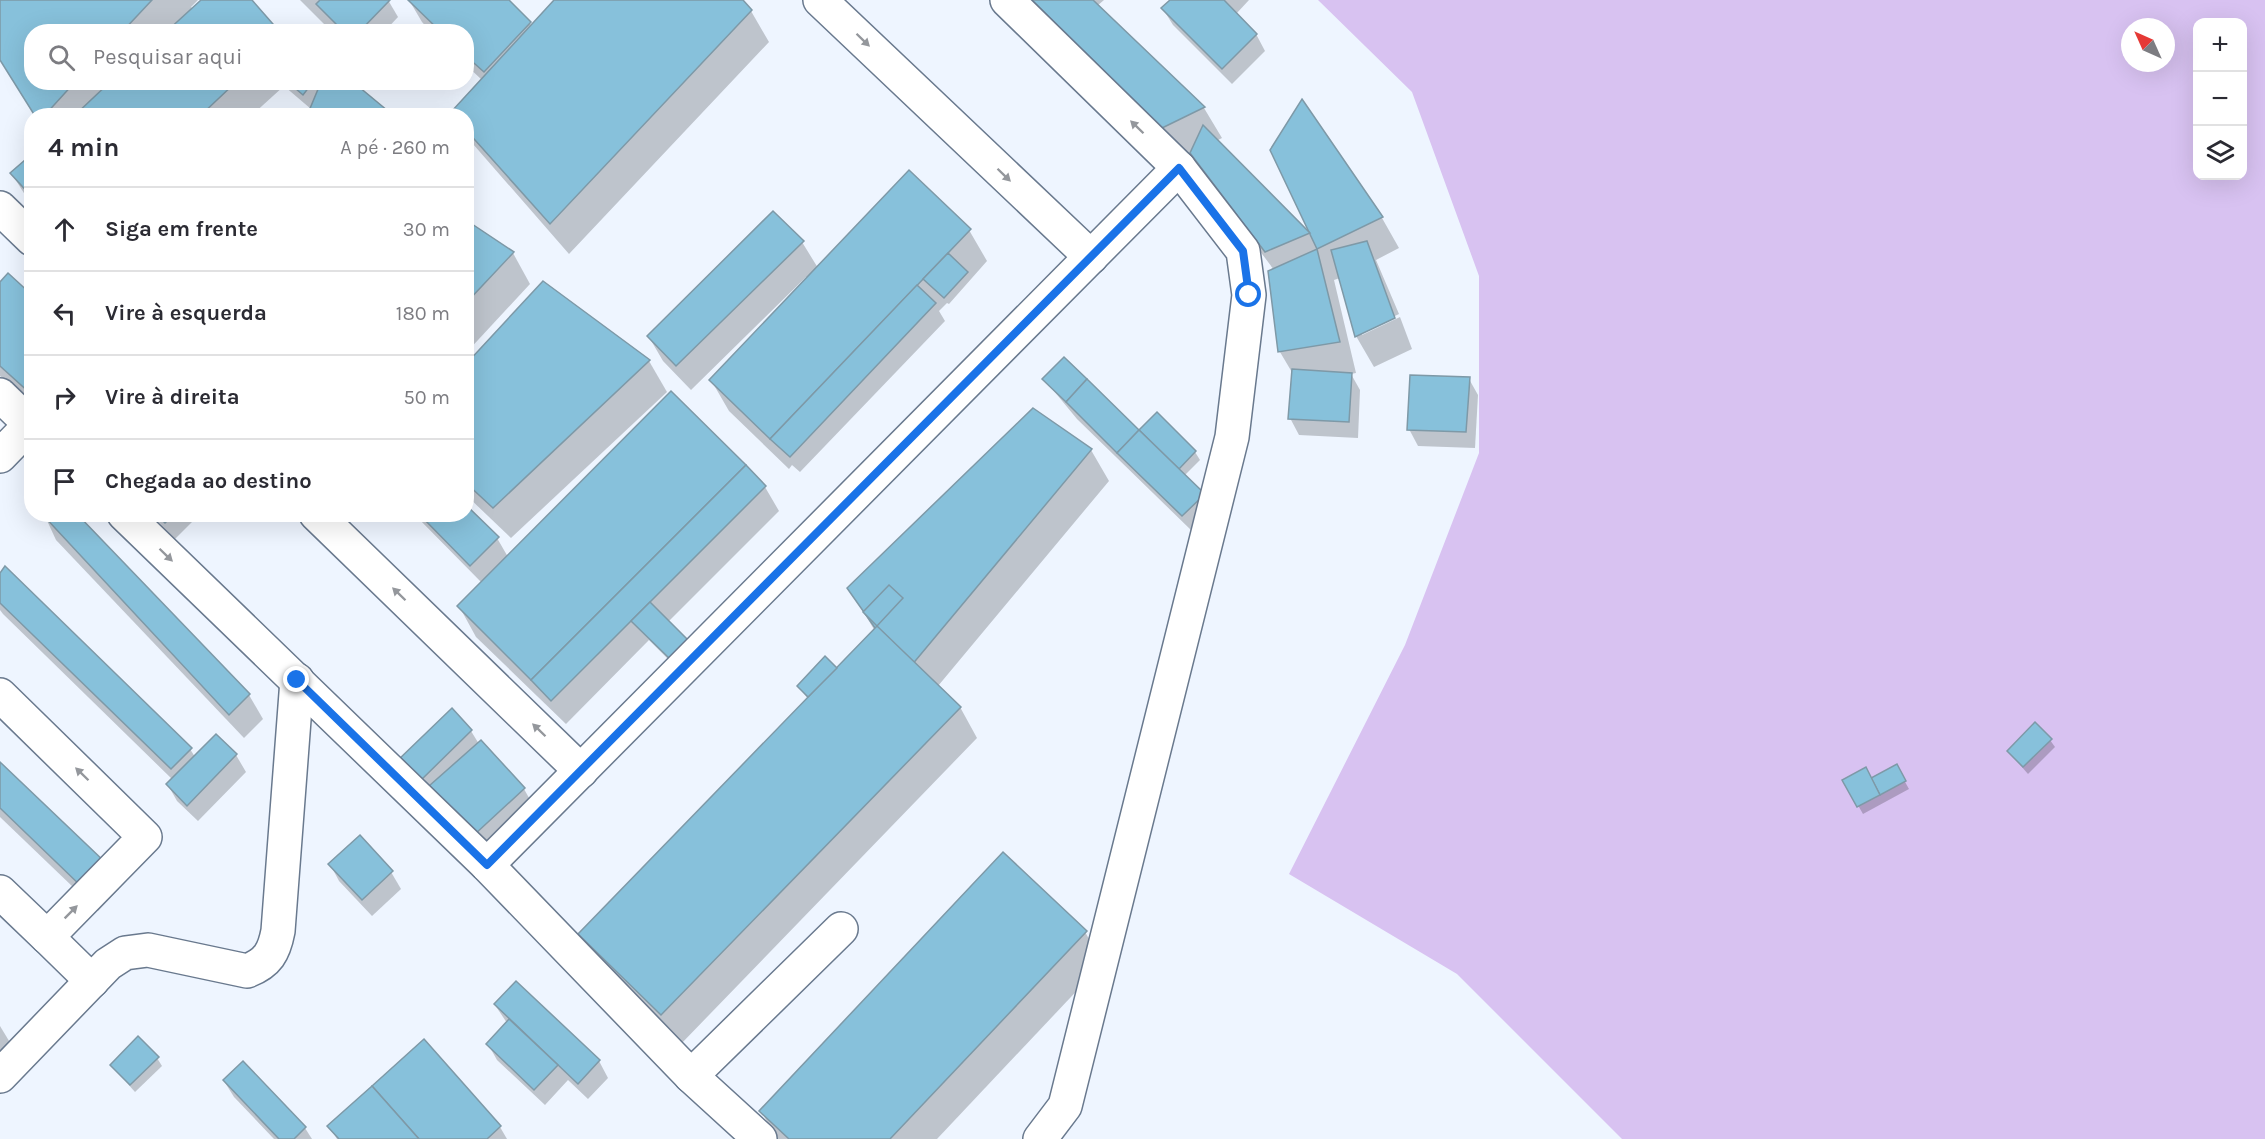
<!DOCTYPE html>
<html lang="pt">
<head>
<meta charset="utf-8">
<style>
	:root { --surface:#fff; --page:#f7f7f7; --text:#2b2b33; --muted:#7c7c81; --line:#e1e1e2 }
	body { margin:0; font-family:Karla,sans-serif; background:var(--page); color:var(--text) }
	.controls { position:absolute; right:18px; top:18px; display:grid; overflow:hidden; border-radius:12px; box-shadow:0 6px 24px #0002 }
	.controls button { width:54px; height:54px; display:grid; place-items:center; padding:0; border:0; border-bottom:2px solid var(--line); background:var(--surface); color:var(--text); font:30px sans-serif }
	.compass { position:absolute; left:2121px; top:18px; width:54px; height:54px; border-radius:50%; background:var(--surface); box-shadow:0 6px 24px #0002; rotate:315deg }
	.stop { position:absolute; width:18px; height:18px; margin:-14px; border:4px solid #1a73e8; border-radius:50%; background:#fff }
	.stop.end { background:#1a73e8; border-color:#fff; box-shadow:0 2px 6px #0008 }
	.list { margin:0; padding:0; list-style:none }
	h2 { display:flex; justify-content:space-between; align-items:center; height:78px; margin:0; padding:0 24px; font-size:26px }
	h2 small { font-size:20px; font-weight:400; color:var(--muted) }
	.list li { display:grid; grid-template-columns:39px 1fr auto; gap:18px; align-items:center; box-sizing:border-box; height:84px; padding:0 24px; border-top:2px solid var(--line) }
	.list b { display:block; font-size:22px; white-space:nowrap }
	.list em { font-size:20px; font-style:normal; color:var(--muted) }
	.icon { flex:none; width:33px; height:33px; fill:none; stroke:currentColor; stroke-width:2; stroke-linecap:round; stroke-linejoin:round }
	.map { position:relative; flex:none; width:2265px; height:1139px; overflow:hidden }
	.search { position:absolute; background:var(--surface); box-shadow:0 6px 24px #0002; left:24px; top:24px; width:450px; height:66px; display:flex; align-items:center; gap:15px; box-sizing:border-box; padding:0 21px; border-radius:24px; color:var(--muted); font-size:22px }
	.panel { position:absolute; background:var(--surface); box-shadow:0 6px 24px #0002; left:24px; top:108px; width:450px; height:414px; border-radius:24px }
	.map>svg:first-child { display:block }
	.green { fill:#d8c2f1; fill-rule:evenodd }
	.shadow { fill:#0003 }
	.building { fill:#87c1db; stroke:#7e99a7; stroke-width:1.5 }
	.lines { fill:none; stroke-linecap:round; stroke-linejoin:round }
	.minor-casing { stroke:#69798e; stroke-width:36 }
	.minor { stroke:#fff; stroke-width:33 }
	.oneway { fill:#94979c }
	.route { stroke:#1a73e8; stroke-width:8 }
</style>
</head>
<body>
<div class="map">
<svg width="2265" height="1139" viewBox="0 0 2265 1139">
	<rect width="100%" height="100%" fill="#eef5ff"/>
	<path class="green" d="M1318 0H2265V1139H1622L1457 974 1289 874 1405 645 1479 453V276L1412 92ZM2198 22H2242V176H2198ZM2130 27H2166V63H2130Z"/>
	<g class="shadow">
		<path d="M0 0H198L191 7 193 9 203 0H250L278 32H32V82H350L311 109 284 86 251 116H35L0 60Z"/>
		<path d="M300 0H388L398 17 384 32H332Z"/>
		<path d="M409 0H507L532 26 556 0H741L751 11 769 42 569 254 466 136V116L482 80 466 65V32H431L422 22Z"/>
		<path d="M1020 0H1104L1097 6 1204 108 1222 138 1216 141 1314 239 1302 102 1382 218 1399 248 1376 260 1399 314 1362 332V335L1400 317 1412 349 1374 367 1356 336 1340 278 1334 280 1356 373 1351 374 1360 390 1358 438 1299 435 1290 418 1293 374 1280 352 1274 270 1210 184 1192 153 1181 159Z"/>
		<path d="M1172 0H1249L1236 14 1256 34 1265 51 1232 84 1173 25 1163 9Z"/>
		<path d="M32 156V206L12 174Z"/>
		<path d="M466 221 513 253 530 284 466 353Z"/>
		<path d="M969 230 987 261 949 304 947 303 939 311 945 321 800 472 792 465 789 469 729 411 711 380 808 279 806 277 691 390 663 361 649 337 802 242 818 268Z"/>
		<path d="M0 284 32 297V404L0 376Z"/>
		<path d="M649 361 667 392 511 538 466 495V366Z"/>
		<path d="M1044 379 1139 432 1157 414 1195 452 1200 460 1184 476 1203 495 1192 531 1077 419Z"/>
		<path d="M1469 379 1478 395 1475 448 1418 446 1409 429Z"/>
		<path d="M1091 450 1109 481 938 686 960 707 977 738 680 1045 598 965 580 934 808 699 798 686 836 670 875 631 849 588Z"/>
		<path d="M765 487 779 511 668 622 676 667 649 640 566 724 476 637 459 606 482 583 414 514H466L497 538 508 557Z"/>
		<path d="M44 514 249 695 263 719 244 738 56 540Z"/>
		<path d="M151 514H200L175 539Z"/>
		<path d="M0 575 190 749 195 757 216 736 236 755 246 772 198 821 177 801 168 785 173 780 3 614 0 610Z"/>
		<path d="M452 710 471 731 479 744 524 789 533 805 484 850 407 779Z"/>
		<path d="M2050 740 2055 747 2028 774 2008 751Z"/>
		<path d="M0 764 105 865 119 889 98 911 0 817Z"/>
		<path d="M1896 766 1909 789 1863 814 1844 781 1871 780Z"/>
		<path d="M330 864 391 872 401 889 372 916 339 881Z"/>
		<path d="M1085 932 1103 963 937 1139H777L761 1111Z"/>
		<path d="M516 983 599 1061 608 1078 588 1099 568 1080 545 1105 497 1060 488 1044 507 1023 495 1005Z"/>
		<path d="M0 1026 20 1059 0 1079Z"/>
		<path d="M424 1041 500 1127 507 1139H337L329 1126Z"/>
		<path d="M157 1058 162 1066 135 1092 111 1065Z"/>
		<path d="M224 1081 305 1128 312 1139H274L234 1097Z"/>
	</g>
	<g class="building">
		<path d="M0 0H152L122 32H32V82H75L44 116H35L0 60Z"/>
		<path d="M201 0H252L280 32H166Z"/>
		<path d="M320 0H390L359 32H344L316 4Z"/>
		<path d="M408 0H509L531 22 484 72 466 56V32H441Z"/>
		<path d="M554 0H743L752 10 550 224 466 130V116H454L451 112Z"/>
		<path d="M1032 0H1093L1205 107 1162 128Z"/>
		<path d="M1170 0H1224L1257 34 1222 69 1161 8Z"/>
		<path d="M110 82H236L200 116H74Z"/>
		<path d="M288 82H313L303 95Z"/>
		<path d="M321 82H353L394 116H313L309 111Z"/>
		<path d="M1302 99 1383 217 1317 249 1270 150Z"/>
		<path d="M1203 125 1310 233 1265 252 1190 153Z"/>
		<path d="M32 154V197L10 173Z"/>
		<path d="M909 170 971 229 770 439 709 380Z"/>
		<path d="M773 211 804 241 676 366 647 336Z"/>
		<path d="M466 220 514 252 466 303Z"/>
		<path d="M1367 241 1395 318 1355 337 1331 250Z"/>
		<path d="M1317 249 1340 342 1278 352 1268 271Z"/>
		<path d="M948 253 968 272 944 298 923 279Z"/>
		<path d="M8 273 32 295 31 394 0 366V282Z"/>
		<path d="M543 281 650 360 493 508 466 483V364Z"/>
		<path d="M917 285 936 303 790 457 770 439Z"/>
		<path d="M1064 357 1087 379 1066 402 1042 379Z"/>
		<path d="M1292 369 1352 373 1349 422 1288 419Z"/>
		<path d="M1410 375 1470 377 1466 432 1407 430Z"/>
		<path d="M1087 379 1139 430 1117 453 1066 402Z"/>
		<path d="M671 391 746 465 531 680 457 606Z"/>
		<path d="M1033 408 1092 449 906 672 847 588Z"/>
		<path d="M1157 412 1196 451 1179 469 1139 430Z"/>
		<path d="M1139 430 1205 494 1182 516 1117 453Z"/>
		<path d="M746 465 766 486 551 701 531 680Z"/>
		<path d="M466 505 499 537 470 566 419 514H466Z"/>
		<path d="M42 514H77L250 694 229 715Z"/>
		<path d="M156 514H174L165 523Z"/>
		<path d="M5 566 192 748 171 769 0 603V573Z"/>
		<path d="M889 585 903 598 877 626 863 612Z"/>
		<path d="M650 602 689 641 671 660 631 621Z"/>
		<path d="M877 626 961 707 661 1015 578 934Z"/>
		<path d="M825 656 837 668 808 697 797 686Z"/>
		<path d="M452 708 472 730 417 784 396 762Z"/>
		<path d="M2035 722 2052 739 2023 767 2007 751Z"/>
		<path d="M216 734 237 754 187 806 166 784Z"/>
		<path d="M481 740 525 788 474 835 429 786Z"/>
		<path d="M0 762 107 864 83 888 0 808Z"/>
		<path d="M1897 764 1906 781 1880 795 1871 778Z"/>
		<path d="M1866 767 1880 795 1857 807 1842 780Z"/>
		<path d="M360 835 393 871 362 900 328 864Z"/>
		<path d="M1003 852 1087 931 890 1139H789L759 1111Z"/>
		<path d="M516 981 600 1060 578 1084 494 1004Z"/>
		<path d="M509 1019 558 1065 534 1090 486 1044Z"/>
		<path d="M138 1036 159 1057 130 1085 110 1065Z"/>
		<path d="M424 1039 501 1126 487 1139H419L372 1086Z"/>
		<path d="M243 1061 306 1127 294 1139H279L223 1080Z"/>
		<path d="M372 1086 419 1139H339L327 1126Z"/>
	</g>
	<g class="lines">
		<defs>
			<g id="minor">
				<path d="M820 0 1091 257"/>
				<path d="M1007 0 1179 168 1243 251 1249 295 1232 437 1065 1106 1040 1139"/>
				<path d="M0 208 32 239"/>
				<path d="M0 395 32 426"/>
				<path d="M0 456 32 423"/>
				<path d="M124 514 487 865 691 1076 841 929"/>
				<path d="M316 514 581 771"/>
				<path d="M0 695 145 837 47 937 0 892"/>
				<path d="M487 865 1179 168"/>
				<path d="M47 937 92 981"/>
				<path d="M0 1076 108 964 125 953 148 950 247 971C268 963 274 952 278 931L297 680"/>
				<path d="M691 1076 760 1139"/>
			</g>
		</defs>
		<use href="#minor" class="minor-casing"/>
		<use href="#minor" class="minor"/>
	</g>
	<defs><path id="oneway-solid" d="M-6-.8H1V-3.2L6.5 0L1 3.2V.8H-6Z" transform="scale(1.5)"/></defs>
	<g class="oneway">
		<use href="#oneway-solid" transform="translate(863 40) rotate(44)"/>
		<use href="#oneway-solid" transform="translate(1137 127) rotate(-136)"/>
		<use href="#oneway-solid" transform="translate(1004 175) rotate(44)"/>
		<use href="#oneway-solid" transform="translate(166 555) rotate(44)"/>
		<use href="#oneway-solid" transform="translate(399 594) rotate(-136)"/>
		<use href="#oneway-solid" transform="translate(539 730) rotate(-136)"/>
		<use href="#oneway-solid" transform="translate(82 774) rotate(-136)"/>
		<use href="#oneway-solid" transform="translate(71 912) rotate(-45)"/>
	</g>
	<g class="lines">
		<path class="route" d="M297 680 487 865 1179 168 1243 251 1249 295"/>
	</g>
</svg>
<div class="controls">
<button>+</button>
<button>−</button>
<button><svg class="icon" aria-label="layers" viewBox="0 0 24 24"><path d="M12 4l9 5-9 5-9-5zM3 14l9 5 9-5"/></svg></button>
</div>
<svg class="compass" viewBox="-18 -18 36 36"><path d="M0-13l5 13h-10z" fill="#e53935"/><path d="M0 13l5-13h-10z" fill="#7c7c81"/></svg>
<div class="stop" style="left:1249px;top:295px"></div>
<div class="stop end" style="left:297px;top:680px"></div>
<div class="search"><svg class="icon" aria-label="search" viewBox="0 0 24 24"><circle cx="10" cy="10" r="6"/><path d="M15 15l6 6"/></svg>Pesquisar aqui</div>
<section class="panel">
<h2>4 min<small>A pé · 260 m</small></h2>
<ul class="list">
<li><svg class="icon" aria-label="ahead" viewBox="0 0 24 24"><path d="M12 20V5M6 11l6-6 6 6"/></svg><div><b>Siga em frente</b></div><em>30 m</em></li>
<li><svg class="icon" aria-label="left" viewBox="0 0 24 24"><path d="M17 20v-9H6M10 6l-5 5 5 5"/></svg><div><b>Vire à esquerda</b></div><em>180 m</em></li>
<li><svg class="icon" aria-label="right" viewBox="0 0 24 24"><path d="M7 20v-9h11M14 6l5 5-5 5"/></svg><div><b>Vire à direita</b></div><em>50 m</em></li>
<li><svg class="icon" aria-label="arrive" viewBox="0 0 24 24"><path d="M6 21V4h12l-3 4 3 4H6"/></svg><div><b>Chegada ao destino</b></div></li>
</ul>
</section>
</div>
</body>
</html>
